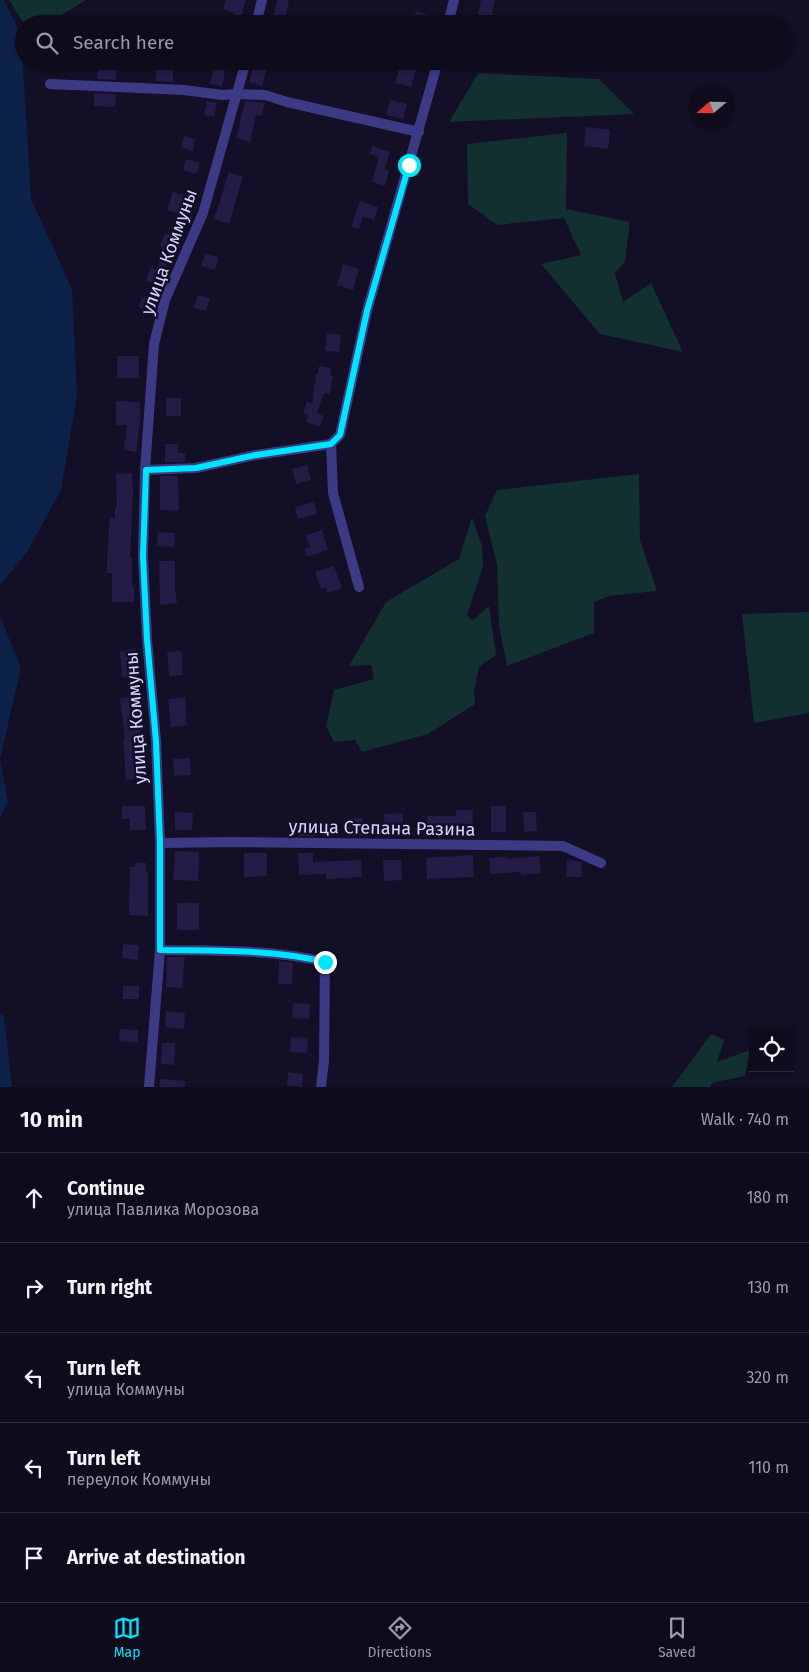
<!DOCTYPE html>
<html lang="en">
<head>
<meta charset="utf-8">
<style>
	:root { --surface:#0e0b1c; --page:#171425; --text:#f1f3f6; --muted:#9b9ba3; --line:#2e2b3b; --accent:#00e5ff }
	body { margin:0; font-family:"Fira Sans",sans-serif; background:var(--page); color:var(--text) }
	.controls { position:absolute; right:15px; bottom:15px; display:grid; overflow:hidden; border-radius:0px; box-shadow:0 1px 4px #0004 }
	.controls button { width:45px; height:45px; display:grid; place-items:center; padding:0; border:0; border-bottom:1px solid var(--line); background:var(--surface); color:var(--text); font:25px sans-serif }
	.compass { position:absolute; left:689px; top:85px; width:45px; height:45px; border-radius:50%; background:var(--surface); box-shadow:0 1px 4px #0004; rotate:250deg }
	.stop { position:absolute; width:15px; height:15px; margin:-11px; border:4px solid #00e5ff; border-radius:50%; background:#fff }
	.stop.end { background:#00e5ff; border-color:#fff; box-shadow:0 1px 5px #0008 }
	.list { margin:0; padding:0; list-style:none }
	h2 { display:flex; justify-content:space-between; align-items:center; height:65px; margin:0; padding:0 20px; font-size:21px }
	h2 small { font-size:16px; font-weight:400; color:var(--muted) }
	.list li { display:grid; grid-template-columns:32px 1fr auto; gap:15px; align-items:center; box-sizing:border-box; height:90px; padding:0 20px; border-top:1px solid var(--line) }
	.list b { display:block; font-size:19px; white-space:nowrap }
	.list p { margin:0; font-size:16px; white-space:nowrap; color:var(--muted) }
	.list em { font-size:16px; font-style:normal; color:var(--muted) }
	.icon { flex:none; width:28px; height:28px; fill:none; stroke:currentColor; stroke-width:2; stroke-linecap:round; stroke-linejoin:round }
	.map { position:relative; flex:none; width:809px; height:1087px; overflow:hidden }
	.search { position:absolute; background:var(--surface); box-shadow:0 1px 4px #0004; left:15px; right:15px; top:15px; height:55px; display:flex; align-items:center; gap:12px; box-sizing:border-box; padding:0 18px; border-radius:28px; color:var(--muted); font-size:19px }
	.sheet { height:515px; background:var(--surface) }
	nav { display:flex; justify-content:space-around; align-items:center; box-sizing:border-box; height:70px; border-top:1px solid var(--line); background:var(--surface); font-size:14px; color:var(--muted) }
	nav a { display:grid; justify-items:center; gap:2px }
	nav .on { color:var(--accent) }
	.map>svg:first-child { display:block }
	.green { fill:#12302f }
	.water { fill:#0c2248 }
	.building { fill:#241b47 }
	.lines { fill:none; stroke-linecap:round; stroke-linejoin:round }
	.minor { stroke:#3d3a85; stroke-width:10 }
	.route { stroke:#00e5ff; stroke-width:6 }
	.labels { text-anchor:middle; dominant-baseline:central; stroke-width:5; stroke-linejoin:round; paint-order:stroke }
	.street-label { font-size:18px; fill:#d9d4ff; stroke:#130f26 }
</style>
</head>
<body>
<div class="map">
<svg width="809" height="1087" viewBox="0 0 809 1087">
	<rect width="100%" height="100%" fill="#130f26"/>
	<g class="green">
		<path d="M9 0H86L47 24H24Z"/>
		<path d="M478 73 599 79 634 114 449 122Z"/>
		<path d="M567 133 566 209 630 222 625 262 615 273 623 302 651 283 683 352 600 334 541 264 581 255 564 218 497 225 468 204 467 144Z"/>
		<path d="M639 474 640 540 657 591 609 596 594 602V633L507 666 499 626 497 565 485 516 497 490Z"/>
		<path d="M472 517 482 546 483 566 467 615 472 621 489 606 496 655 479 667 474 691 475 704 428 734 362 752 355 740 334 742 326 726 334 690 374 679 371 665 349 666 386 602 459 559Z"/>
		<path d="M809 612V713L754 723 742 614Z"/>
		<path d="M711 1034 724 1040 717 1062 750 1050 745 1076 712 1083 710 1087H672Z"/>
	</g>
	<g class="water">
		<path d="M0 0H4L21 35 31 199 72 289 77 396 61 490 27 552 0 585Z"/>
		<path d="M0 616 21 668 0 759 8 803 0 817Z"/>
		<path d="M0 1013 4 1017 12 1087H0Z"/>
	</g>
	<g class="building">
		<path d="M226 0H246L239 24H231L234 13 223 9Z"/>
		<path d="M277 0H289L284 24H272Z"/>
		<path d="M481 0H495L492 14 520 20 519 24H476Z"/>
		<path d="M416 11 431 16 428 24H411Z"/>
		<path d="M216 61H227L222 86 210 84Z"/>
		<path d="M254 64 267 68 262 86 249 82Z"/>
		<path d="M400 66 416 70 411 87 395 83Z"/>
		<path d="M98 67H117L116 80 97 79Z"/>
		<path d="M156 68 173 69V82L156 81Z"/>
		<path d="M97 93 116 94 115 107 94 106V94Z"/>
		<path d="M390 100 407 104 403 119 386 115Z"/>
		<path d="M207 101 217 103 214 117 204 115Z"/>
		<path d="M245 101 265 103 261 116 256 115 250 142 236 138Z"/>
		<path d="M586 127 610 130 608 149 584 146Z"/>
		<path d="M184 136 195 139 193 151 181 148Z"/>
		<path d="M372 146 390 152 385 169 389 171 385 186 372 182 379 157 370 154Z"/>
		<path d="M186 159 200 163 196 174 183 170Z"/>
		<path d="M229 172 243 177 229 224 214 219Z"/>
		<path d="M173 192 190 197 185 215 167 210Z"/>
		<path d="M360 201 378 207 374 220 363 216 359 229 351 227Z"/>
		<path d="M165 233 179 238 175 251 171 250 160 286 146 281 150 268 157 270 163 248 160 246Z"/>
		<path d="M205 254 218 257 215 270 201 266Z"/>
		<path d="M343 264 359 269 353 290 337 285Z"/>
		<path d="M198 295 210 298 206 311 194 308Z"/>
		<path d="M142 297 156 302 153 312 138 307Z"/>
		<path d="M327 333 341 335 339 352 325 351Z"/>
		<rect x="117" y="356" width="22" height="22"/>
		<path d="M319 366 331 368 330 376H333L330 394 324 393 317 413 324 416 320 427 306 422 308 414 303 413 307 402 312 404 316 374H318Z"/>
		<rect x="166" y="398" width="15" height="18"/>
		<path d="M116 401 140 402V425L136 452 124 450 127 425H116Z"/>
		<path d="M165 444H178V453H185V462H165Z"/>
		<path d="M307 465 311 480 296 484 292 469Z"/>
		<path d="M132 473 133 494 130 558H132V586H134V602H112V573H107V557L110 517 115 518V507H117L116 474Z"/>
		<path d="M160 476H178L179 511 160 510Z"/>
		<path d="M314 502 317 514 298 519 295 507Z"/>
		<path d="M322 530 328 550 307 557 305 549 310 547 306 535Z"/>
		<path d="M158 532 175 533 174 547 157 546Z"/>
		<path d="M159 561H175V588L177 603 160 605Z"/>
		<path d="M334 566 342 588 327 593 326 588 321 589 315 572Z"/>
		<path d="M136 649 138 676 122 677 120 651Z"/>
		<path d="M181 651 183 675 169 676 167 652Z"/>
		<path d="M138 696 144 778 126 780 123 739H125L120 698Z"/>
		<path d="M185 697 187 725 171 727 168 699Z"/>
		<path d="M190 758 191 775 174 776 173 759Z"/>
		<path d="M122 806H145L146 830H130V819H122Z"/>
		<rect x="491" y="806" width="15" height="26"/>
		<path d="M456 810H473L472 832H442V834H427V816H456Z"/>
		<path d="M175 812 193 813 192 830H175Z"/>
		<path d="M523 812H536L537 831 524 832Z"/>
		<path d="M403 813V835H385L384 814Z"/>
		<rect x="347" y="818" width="16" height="18"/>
		<rect x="298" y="821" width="19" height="15"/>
		<path d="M175 851 199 852 198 881 173 880Z"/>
		<path d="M244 853H267V876L244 877Z"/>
		<path d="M298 853H313V862L361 860 362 877 326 879V874L299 875Z"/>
		<path d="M473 855 474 877 427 879 426 858Z"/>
		<path d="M539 856 541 873 521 875 520 872 490 874 489 858 506 857 507 859Z"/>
		<path d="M383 860H401L402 880 384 881Z"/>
		<path d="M567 860 582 862 581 877H566Z"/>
		<path d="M135 863H146V872L148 871V916L129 915 130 867H135Z"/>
		<rect x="177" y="903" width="22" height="27"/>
		<path d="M123 944 139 945 138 960 122 958Z"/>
		<path d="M167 957H185L182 988 166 987Z"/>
		<path d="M279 961 293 963 292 984H278Z"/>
		<rect x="123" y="986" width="16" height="13"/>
		<path d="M293 1003 310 1004 309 1019 292 1018Z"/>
		<path d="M166 1011 185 1013 184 1029 165 1027Z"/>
		<path d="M120 1029 138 1030V1043L119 1041Z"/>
		<path d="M291 1037 308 1038 307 1053 290 1052Z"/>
		<path d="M162 1043H175L174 1065 161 1064Z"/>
		<path d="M288 1072 303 1074 302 1087 287 1085Z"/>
		<path d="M160 1079 185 1081V1087H160Z"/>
	</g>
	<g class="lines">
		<g class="minor">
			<path d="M256 24 262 0"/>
			<path d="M448 24 454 0"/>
			<path d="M50 84 184 90 222 95 237 94 265 95 287 102 419 132"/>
			<path d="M145 470 196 468 256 455 331 444"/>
			<path d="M359 587 333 493 331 444 340 435 367 311 438 61"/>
			<path d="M160 843 232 842 563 846 601 863"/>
			<path d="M160 950C215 951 271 949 325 962L324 1061 321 1087"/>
			<path d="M149 1087 160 950V843L156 741 147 639 143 557 145 470 154 344 165 300 203 213 246 61"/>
		</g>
	</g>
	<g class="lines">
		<path class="route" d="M325 962C271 949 215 951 160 950V843L156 741 147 639 143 557 146 470 196 468 256 455 331 444 340 435 367 311 409 165"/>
	</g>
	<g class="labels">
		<g class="street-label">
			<text transform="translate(169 252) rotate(-70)">улица Коммуны</text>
			<text transform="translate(136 718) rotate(-94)">улица Коммуны</text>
			<text transform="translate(382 828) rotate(1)">улица Степана Разина</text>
		</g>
	</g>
</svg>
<div class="controls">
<button><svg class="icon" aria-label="locate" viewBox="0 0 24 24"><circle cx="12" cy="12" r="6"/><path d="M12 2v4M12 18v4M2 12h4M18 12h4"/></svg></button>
</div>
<svg class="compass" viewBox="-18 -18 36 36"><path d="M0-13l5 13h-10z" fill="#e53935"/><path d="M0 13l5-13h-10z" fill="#9b9ba3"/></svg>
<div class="stop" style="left:409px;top:165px"></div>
<div class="stop end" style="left:325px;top:962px"></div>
<div class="search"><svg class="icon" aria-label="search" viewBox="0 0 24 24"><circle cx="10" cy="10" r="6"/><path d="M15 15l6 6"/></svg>Search here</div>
</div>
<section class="sheet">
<h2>10 min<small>Walk · 740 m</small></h2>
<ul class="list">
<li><svg class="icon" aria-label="ahead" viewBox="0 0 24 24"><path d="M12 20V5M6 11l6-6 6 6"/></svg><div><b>Continue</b><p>улица Павлика Морозова</p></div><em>180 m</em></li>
<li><svg class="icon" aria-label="right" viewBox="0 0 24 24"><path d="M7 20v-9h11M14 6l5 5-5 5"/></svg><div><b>Turn right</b></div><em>130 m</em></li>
<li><svg class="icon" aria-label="left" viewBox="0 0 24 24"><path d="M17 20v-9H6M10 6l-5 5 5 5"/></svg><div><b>Turn left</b><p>улица Коммуны</p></div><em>320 m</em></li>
<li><svg class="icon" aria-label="left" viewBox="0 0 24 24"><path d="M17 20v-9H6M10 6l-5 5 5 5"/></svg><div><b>Turn left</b><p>переулок Коммуны</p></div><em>110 m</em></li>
<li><svg class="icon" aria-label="arrive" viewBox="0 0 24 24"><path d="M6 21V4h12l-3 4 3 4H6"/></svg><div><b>Arrive at destination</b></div></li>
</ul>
</section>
<nav>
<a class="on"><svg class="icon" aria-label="map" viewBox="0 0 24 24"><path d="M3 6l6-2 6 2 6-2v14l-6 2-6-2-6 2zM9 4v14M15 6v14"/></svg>Map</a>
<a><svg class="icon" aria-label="directions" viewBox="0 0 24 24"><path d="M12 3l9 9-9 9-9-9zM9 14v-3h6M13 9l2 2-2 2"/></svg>Directions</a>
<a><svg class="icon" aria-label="saved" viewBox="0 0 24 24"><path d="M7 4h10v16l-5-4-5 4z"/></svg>Saved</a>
</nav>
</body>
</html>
